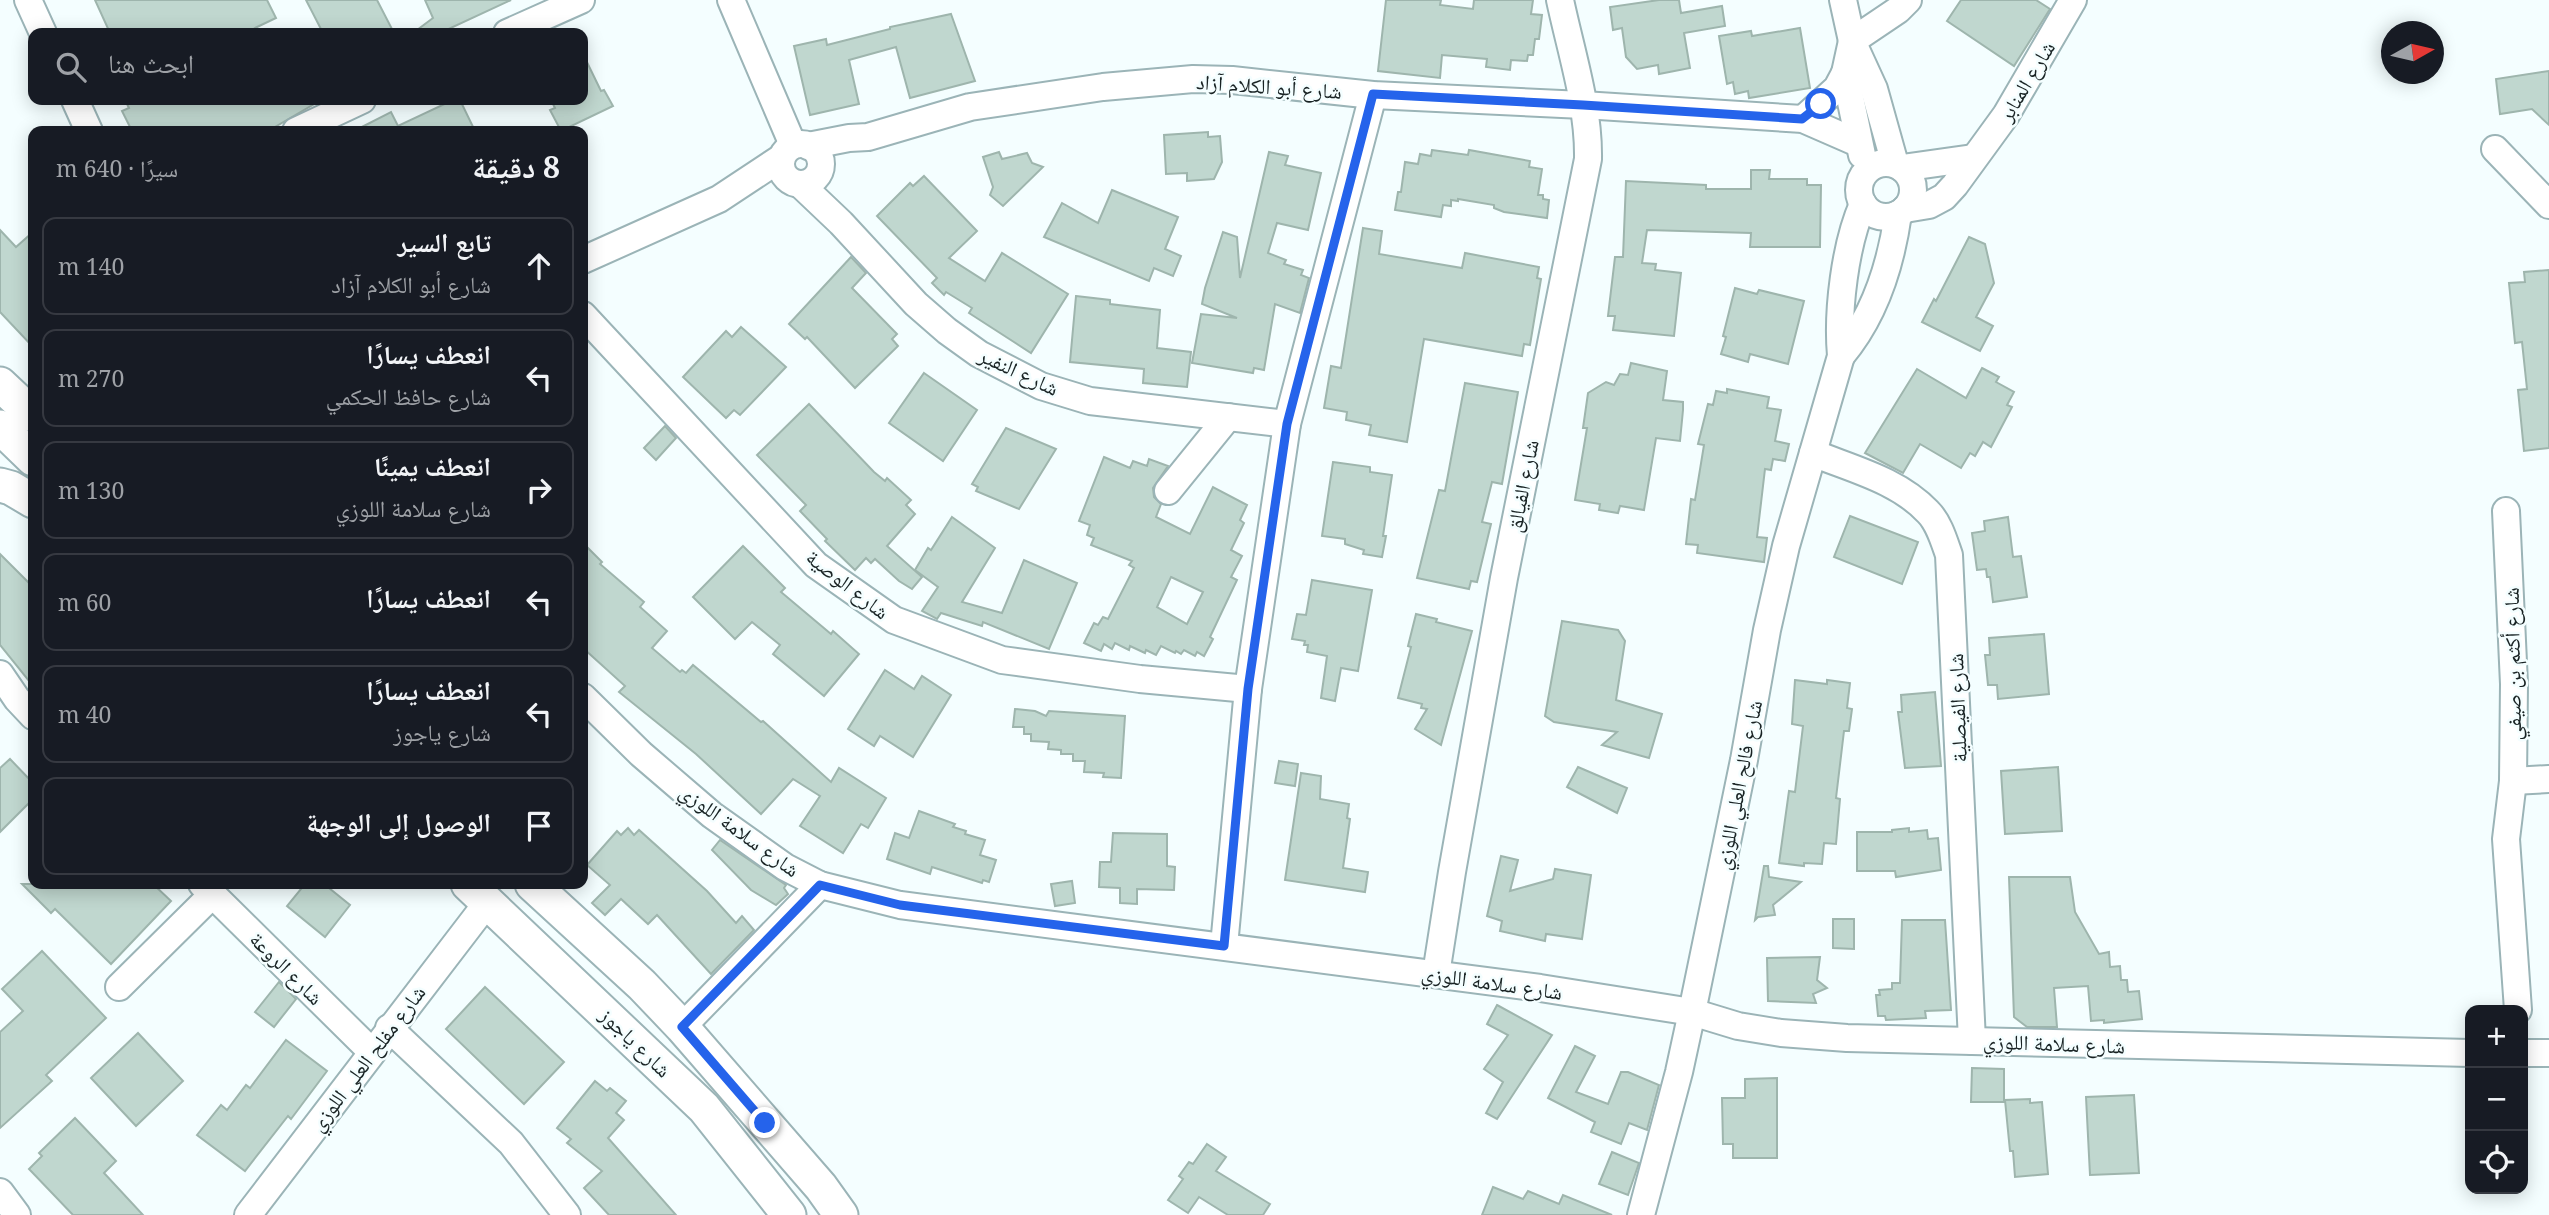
<!DOCTYPE html>
<html lang="ar">
<head>
<meta charset="utf-8">
<style>
	:root { --surface:#171b24; --page:#20242c; --text:#f1f3f6; --muted:#9ea1a6; --line:#363941 }
	body { margin:0; font-family:"Noto Serif","Noto Naskh Arabic",serif; background:var(--page); color:var(--text); direction:rtl }
	.controls { position:absolute; right:21px; bottom:21px; display:grid; overflow:hidden; border-radius:14px; box-shadow:0 4px 18px #0003 }
	.controls button { width:63px; height:63px; display:grid; place-items:center; padding:0; border:0; border-bottom:2px solid var(--line); background:var(--surface); color:var(--text); font:35px sans-serif }
	.compass { position:absolute; left:2381px; top:21px; width:63px; height:63px; border-radius:50%; background:var(--surface); box-shadow:0 4px 18px #0003; rotate:82deg }
	.stop { position:absolute; width:21px; height:21px; margin:-16px; border:5px solid #2563eb; border-radius:50%; background:#fff }
	.stop.end { background:#2563eb; border-color:#fff; box-shadow:0 2px 7px #0008 }
	.list { margin:0; padding:0; list-style:none }
	h2 { display:flex; justify-content:space-between; align-items:center; height:91px; margin:0; padding:0 28px; font-size:30px }
	h2 small { font-size:23px; font-weight:400; color:var(--muted) }
	.list li { display:grid; grid-template-columns:46px 1fr auto; gap:21px; align-items:center; box-sizing:border-box; height:98px; margin:0 14px 14px; padding:0 14px; border:2px solid var(--line); border-radius:14px }
	.list b { display:block; font-size:26px; white-space:nowrap }
	.list p { margin:0; font-size:23px; white-space:nowrap; color:var(--muted) }
	.list em { font-size:23px; font-style:normal; color:var(--muted) }
	.icon { flex:none; width:38px; height:38px; fill:none; stroke:currentColor; stroke-width:2; stroke-linecap:round; stroke-linejoin:round }
	.map { position:relative; flex:none; width:2549px; height:1215px; overflow:hidden; direction:ltr }
	.search { position:absolute; background:var(--surface); box-shadow:0 4px 18px #0003; left:28px; top:28px; width:560px; height:77px; display:flex; align-items:center; gap:18px; box-sizing:border-box; padding:0 24px; border-radius:14px; color:var(--muted); font-size:26px }
	.panel { position:absolute; background:var(--surface); box-shadow:0 4px 18px #0003; left:28px; top:126px; width:560px; height:763px; border-radius:14px; direction:rtl }
	.map>svg:first-child { display:block }
	.building { fill:#c0d7cf; stroke:#9eb5ad; stroke-width:2; fill-rule:evenodd }
	.lines { fill:none; stroke-linecap:round; stroke-linejoin:round }
	.minor-casing { stroke:#9bb4b7; stroke-width:30 }
	.major-casing { stroke:#9bb4b7; stroke-width:37 }
	.minor { stroke:#fff; stroke-width:26 }
	.major { stroke:#fff; stroke-width:33 }
	.route { stroke:#2563eb; stroke-width:9 }
	.labels { text-anchor:middle; dominant-baseline:central; stroke-width:5; stroke-linejoin:round; paint-order:stroke }
	.street-label { font-size:21px; fill:#192324; stroke:#f4feff }
</style>
</head>
<body>
<div class="map">
<svg width="2549" height="1215" viewBox="0 0 2549 1215">
	<rect width="100%" height="100%" fill="#f4feff"/>
	<g class="building">
		<path d="M95 0H267L276 18 255 28 258 33H110Z"/>
		<path d="M306 0H377L394 33H323Z"/>
		<path d="M425 0H511L440 33H413L433 18Z"/>
		<path d="M1386 0H1441L1440 5 1473 9 1474 0H1533L1531 14 1542 15 1539 39H1535L1533 55H1528L1527 61 1511 60 1510 70 1486 67 1487 59 1442 55 1440 78 1378 71Z"/>
		<path d="M1659 0H1679L1681 13 1722 6 1725 26 1684 33 1690 68 1659 74 1658 65 1637 69 1626 57 1622 28 1613 30 1610 7Z"/>
		<path d="M1961 0H2036L2050 9 2014 66 1947 21Z"/>
		<path d="M951 14 975 81 910 98 896 47 849 60 859 104 810 115 794 46 826 39 827 45 890 29V27Z"/>
		<path d="M1800 28 1810 88 1749 98 1748 91 1735 94 1733 82 1727 84 1719 36 1751 31 1752 36Z"/>
		<path d="M583 54 601 91 604 90 613 106 561 131 550 110 555 108 551 100H583Z"/>
		<path d="M2549 71V125L2532 109 2500 114 2496 79Z"/>
		<path d="M125 100H321L268 131H132L122 111 129 108Z"/>
		<path d="M453 100H460L475 131H354L391 112 398 126Z"/>
		<path d="M1208 132V137L1220 136 1222 162 1214 179 1187 181V173L1166 174 1164 135Z"/>
		<path d="M1432 150 1468 155 1469 150 1530 161 1529 167 1542 169 1538 195H1543V199L1549 200 1547 218 1504 212 1494 208V205L1458 199V201L1451 200V206L1443 205 1441 217 1395 210 1398 192H1401L1405 162 1418 164 1420 154 1431 156Z"/>
		<path d="M999 152 1002 159 1027 153 1032 163 1043 167 1003 206 990 195 993 187 983 157Z"/>
		<path d="M1269 152 1288 156 1285 165 1321 173 1308 230 1277 223 1268 253 1286 260 1284 264 1303 270 1301 275 1309 278 1300 313 1275 304 1264 370 1254 368 1253 373 1192 363 1201 314 1237 318 1202 304 1205 288 1223 232 1237 237 1240 278Z"/>
		<path d="M1751 170H1770L1769 179H1807V185H1821L1820 247H1750L1751 233 1647 230 1642 263 1656 264 1655 270 1681 273 1674 336 1613 330 1615 316H1608L1615 257H1623L1626 181 1706 185V189H1751Z"/>
		<path d="M924 176 977 231 949 258 985 281 1002 253 1068 294 1031 353 969 313 972 308 946 292 944 295 932 283 937 278 877 216 910 183 913 186Z"/>
		<path d="M1112 190 1178 217 1165 249 1181 256 1173 276 1154 268 1149 281 1044 237 1062 203 1098 223Z"/>
		<path d="M1363 228 1382 231 1379 254 1462 268 1465 253 1539 267 1537 278 1541 279 1530 345 1524 344 1522 356 1424 339 1407 442 1369 435 1371 425 1346 420 1347 412 1324 408 1331 366 1341 368Z"/>
		<path d="M0 230 16 247 33 232V347L0 312Z"/>
		<path d="M1969 237 1985 244 1994 283 1976 317 1993 326 1980 351 1922 322 1934 299 1936 301Z"/>
		<path d="M851 257 866 273 852 288 897 334 892 339 898 346 855 388 807 337 805 339 789 324Z"/>
		<path d="M2549 270V448L2524 451 2518 390 2527 389 2522 342 2515 343 2509 283 2525 282 2524 272Z"/>
		<path d="M1735 288 1757 294 1759 290 1804 301 1788 364 1750 354 1748 362 1721 354 1726 337 1723 336Z"/>
		<path d="M1076 296 1110 300V304L1160 310 1157 348 1191 352 1187 387 1143 383 1144 369 1070 362Z"/>
		<path d="M741 327 786 367 740 415 734 410 726 418 683 377 726 331 732 337Z"/>
		<path d="M1631 363 1667 371 1663 400 1683 402V410L1680 441 1656 438 1644 510 1620 506 1618 513 1599 510 1600 504 1575 500 1587 428H1583L1588 393 1606 382 1614 385 1620 374 1628 375Z"/>
		<path d="M1982 368 1999 377 1996 382 2014 392 2007 405 2012 407 1991 447 1983 442 1975 456 1970 453 1961 468 1920 444 1903 473 1865 453 1917 369 1966 398Z"/>
		<path d="M924 373 977 410 943 461 889 423Z"/>
		<path d="M1465 383 1518 392 1502 484 1492 482 1482 522 1491 524 1477 582 1471 581 1469 589 1417 578 1439 490 1445 491Z"/>
		<path d="M1727 389 1769 397 1767 408 1781 410 1775 441 1789 444 1785 461 1773 459 1771 470 1765 469 1757 537 1767 538 1764 562 1697 553 1698 545 1686 544 1691 499 1695 500 1704 445 1698 444 1708 404 1713 405 1716 391 1727 393Z"/>
		<path d="M809 404 874 472 885 481 887 478 911 500 906 505 915 514 887 546 922 577 912 589 899 581 875 559 871 563 866 558 855 570 825 541 827 539 800 511 806 505 757 455Z"/>
		<path d="M665 426 676 438 656 460 644 448Z"/>
		<path d="M1006 428 1056 449 1019 509 976 491 978 487 972 484Z"/>
		<path d="M1104 457 1130 468 1133 461 1147 466 1149 459 1168 466 1153 488 1154 497 1161 504 1156 517 1190 534 1213 487 1247 505 1240 520 1244 523 1231 550 1242 556 1231 577 1237 580 1210 637 1213 639 1204 656 1197 652 1195 656 1184 650 1181 654 1176 651 1175 653 1161 646 1156 655 1146 650 1145 653 1130 646 1129 650 1115 643 1112 649 1104 644 1101 651 1084 643 1094 623 1098 625 1103 617 1108 619 1134 568 1129 565 1132 561 1091 545 1094 538 1087 535 1090 525 1079 521ZM1171 577 1203 592 1187 624 1157 607Z"/>
		<path d="M1333 462 1370 467V472L1392 475 1383 536H1386L1382 557 1363 554 1364 550 1345 544V539L1322 536Z"/>
		<path d="M1850 516 1918 542 1902 584 1834 557Z"/>
		<path d="M952 517 995 548 962 602 1002 613 1024 560 1077 583 1049 649 983 622 982 626 941 613 937 619 922 611 938 587 915 570 928 548 931 550Z"/>
		<path d="M2008 517 2013 557 2021 556 2027 597 1993 602 1990 577H1987L1986 569 1977 570 1972 533 1985 531 1984 521Z"/>
		<path d="M583 543 602 562 600 564 644 602 640 607 667 631 652 648 680 672 682 670 686 673 693 665 761 722 763 721 831 782 839 768 886 798 868 828 861 824 843 853 800 826 820 796 793 779 761 814 696 754 619 692 625 686 583 648Z"/>
		<path d="M743 546 785 588 781 592 831 634 833 631 859 654 824 696 773 654 780 645 752 622 735 639 693 597Z"/>
		<path d="M0 554 33 587V686L0 645Z"/>
		<path d="M1312 580 1372 590 1358 671 1341 668 1335 701 1321 698 1327 656 1307 652 1308 645H1304L1305 641 1292 639 1297 614 1306 615Z"/>
		<path d="M1416 614 1437 619 1436 622 1472 631 1441 745 1415 729 1427 709 1421 708 1422 704 1398 698 1411 647 1408 646Z"/>
		<path d="M1562 621 1618 630 1625 641 1616 700 1662 714 1649 758 1602 745 1617 732 1554 722 1545 716Z"/>
		<path d="M2044 634 2049 694 1998 699 1997 685H1988L1985 655H1990L1989 638Z"/>
		<path d="M885 670 914 689 922 676 951 695 913 757 880 736 874 746 848 729Z"/>
		<path d="M1795 680 1827 684V680L1850 683 1847 708 1852 709 1849 731H1844L1836 798 1840 799 1836 844 1824 843 1822 864 1804 863V866L1779 863 1789 791 1795 792 1803 726 1792 724Z"/>
		<path d="M1935 692 1941 766 1905 768 1898 712H1902L1901 695Z"/>
		<path d="M1015 709 1035 711 1046 716 1049 711 1125 716 1121 778 1103 777 1104 773 1084 772 1085 761H1073V754H1061V750L1048 749 1049 742 1031 741V734H1024V727H1013Z"/>
		<path d="M10 759 33 783V799L0 832V768Z"/>
		<path d="M1279 761 1298 764 1295 786 1275 783Z"/>
		<path d="M1578 767 1627 788 1617 813 1567 787Z"/>
		<path d="M2058 767 2062 831 2005 834 2001 771Z"/>
		<path d="M1301 773 1321 776 1320 799 1349 804 1347 818 1350 819 1343 868 1368 872 1365 892 1285 880Z"/>
		<path d="M919 811 955 824 953 827 966 831 965 834 985 840 980 855 996 860 989 882 983 880 982 883 932 867 930 874 887 859 895 833 909 838Z"/>
		<path d="M628 828 634 835 639 830 707 891 736 923 742 916 754 930 711 974 657 915 648 924 621 899 605 915 592 903 610 885 587 865 617 831 621 835Z"/>
		<path d="M1909 828V832L1927 830 1928 839 1938 838 1941 870 1896 877 1895 871H1857V832H1892V830Z"/>
		<path d="M1113 833 1167 834V866L1175 867 1174 890 1137 889V904L1120 903V888L1099 887 1100 862H1111Z"/>
		<path d="M720 840 786 885 784 888 788 894 776 905 751 890 712 850Z"/>
		<path d="M1501 856 1518 860 1510 891 1553 879 1555 869 1591 875 1582 939 1546 934 1545 941 1500 931 1502 921 1487 916Z"/>
		<path d="M1764 866H1768L1769 877 1801 882 1773 905 1775 915 1758 917 1755 920Z"/>
		<path d="M2009 877H2070L2075 912 2099 954 2109 952 2110 967 2120 966 2121 980H2127L2128 992 2139 991 2142 1019 2104 1023V1020L2091 1021 2088 986 2054 988 2057 1027H2027L2014 1017Z"/>
		<path d="M1072 881 1075 903 1055 906 1051 884Z"/>
		<path d="M22 884H153L171 901 111 964 55 909 51 913Z"/>
		<path d="M305 884H324L350 905 325 937 287 906Z"/>
		<path d="M1833 919H1854V949L1833 948Z"/>
		<path d="M1902 920H1945L1951 1010 1925 1011 1926 1018 1886 1020 1885 1016H1878L1876 995H1880L1879 990 1892 989V983H1900Z"/>
		<path d="M42 951 106 1018 46 1075 52 1081 0 1128V1032L23 1011 2 989Z"/>
		<path d="M1820 957 1817 980 1827 988 1813 994 1816 1003 1768 1001 1767 958Z"/>
		<path d="M279 982 296 999 274 1027 255 1012Z"/>
		<path d="M485 987 564 1062 524 1104 446 1029Z"/>
		<path d="M1497 1005 1552 1035 1497 1119 1486 1113 1503 1082 1484 1069 1508 1035 1487 1024Z"/>
		<path d="M138 1033 183 1081 136 1126 91 1078Z"/>
		<path d="M286 1040 327 1071 291 1119 288 1116 245 1171 197 1135 221 1105 227 1110 246 1085 250 1088Z"/>
		<path d="M1575 1046 1595 1056 1576 1092 1608 1104 1621 1072H1628L1659 1085 1647 1130 1629 1123 1621 1144 1591 1132 1595 1122 1548 1098Z"/>
		<path d="M1972 1068 2004 1069V1102H1971Z"/>
		<path d="M1777 1078V1158H1733V1144H1723L1722 1098H1745V1079Z"/>
		<path d="M595 1081 607 1091 610 1088 626 1101 616 1113 624 1120 608 1138 676 1215H609L584 1188 602 1171 567 1143 571 1139 557 1128Z"/>
		<path d="M2134 1095 2139 1173 2090 1175 2086 1097Z"/>
		<path d="M2030 1099V1103L2042 1102 2048 1174 2015 1177 2013 1151H2010L2005 1100Z"/>
		<path d="M75 1118 116 1161 104 1173 143 1215H73L29 1169 42 1156 39 1153Z"/>
		<path d="M1207 1144 1226 1157 1216 1171 1270 1204 1263 1215H1228L1199 1197 1188 1213 1168 1200 1183 1179 1179 1176 1189 1162 1193 1164Z"/>
		<path d="M1612 1152 1639 1163 1628 1195 1599 1184Z"/>
		<path d="M1493 1187 1523 1199 1528 1191 1559 1204 1563 1195 1612 1215H1482Z"/>
	</g>
	<g class="lines">
		<defs>
			<g id="minor">
				<path d="M28 0 43 33"/>
				<path d="M731 0 793 145"/>
				<path d="M1843 0 1852 41 1874 89 1895 164"/>
				<path d="M507 33 581 0"/>
				<path d="M1852 41 1845 73 1862 155"/>
				<path d="M1852 41 1898 10 1908 0"/>
				<path d="M75 100 89 131"/>
				<path d="M1803 119 1837 88 1845 73"/>
				<path d="M296 131 362 100"/>
				<circle cx="801" cy="164" r="20"/>
				<path d="M808 146 849 138 868 137 970 107 1103 87 1193 79 1232 80 1373 95 1583 105 1803 119 1858 143"/>
				<path d="M2495 149 2549 205"/>
				<circle cx="1886" cy="190" r="27"/>
				<path d="M1902 168 1973 158"/>
				<path d="M801 185 841 223 916 304 947 331 979 354 1041 386 1090 401 1287 424"/>
				<path d="M1905 209 1929 205 1944 197 1955 185 2006 115 2073 0"/>
				<path d="M583 260 719 199 781 158"/>
				<path d="M583 315 816 565 894 620 1002 660 1140 679 1248 689"/>
				<path d="M1841 356C1874 317 1891 264 1898 214"/>
				<path d="M1813 453C1852 469 1898 480 1928 512 1939 523 1944 541 1949 555L1972 1041"/>
				<path d="M1168 491 1228 417"/>
				<path d="M2506 511 2514 684 2513 781 2549 779"/>
				<path d="M0 674 17 699 33 716"/>
				<path d="M583 697 641 754 712 815 785 867 820 885 900 905 1540 988 1692 1012 1738 1026 1781 1033 1847 1038 2470 1053"/>
				<path d="M2513 781 2506 839 2518 1010"/>
				<path d="M202 884 372 1052"/>
				<path d="M1224 946 1248 689 1287 424 1373 95"/>
				<path d="M1436 974 1452 872 1504 578 1588 159C1589 106 1571 52 1560 0"/>
				<path d="M119 987 213 894"/>
				<path d="M682 1027 820 885"/>
				<path d="M389 1028 511 1143 567 1215"/>
				<path d="M2523 1053H2549"/>
				<path d="M0 1192 17 1215"/>
				<path d="M248 1215 487 903"/>
				<path d="M1641 1215 1679 1072 1692 1012 1744 760 1767 630 1786 546 1841 356C1837 311 1845 245 1863 204"/>
			</g>
			<g id="major">
				<path d="M0 384 33 415"/>
				<path d="M0 427 33 459"/>
				<path d="M0 485 11 488 33 501"/>
				<path d="M468 884 704 1108 789 1215"/>
				<path d="M532 884 642 985 682 1027 821 1187 841 1215"/>
			</g>
		</defs>
		<use href="#minor" class="minor-casing"/>
		<use href="#major" class="major-casing"/>
		<use href="#minor" class="minor"/>
		<use href="#major" class="major"/>
	</g>
	<g class="lines">
		<path class="route" d="M765 1123 682 1027 820 885 900 905 1224 946 1248 689 1287 424 1373 94 1583 105 1802 119 1821 104"/>
	</g>
	<g class="labels">
		<g class="street-label">
			<text transform="translate(2026 81) rotate(-59)">شارع المنابر</text>
			<text transform="translate(1269 86) rotate(4)">شارع أبو الكلام آزاد</text>
			<text transform="translate(1019 371) rotate(25)">شارع النفير</text>
			<text transform="translate(1522 486) rotate(-79)">شارع الفيالق</text>
			<text transform="translate(848 584) rotate(38)">شارع الوصية</text>
			<text transform="translate(2512 664) rotate(-91)">شارع أكثم بن صيفي</text>
			<text transform="translate(1957 708) rotate(-92)">شارع الفيصلية</text>
			<text transform="translate(1738 785) rotate(-79)">شارع فالح العلي اللوزي</text>
			<text transform="translate(740 830) rotate(36)">شارع سلامة اللوزي</text>
			<text transform="translate(287 968) rotate(45)">شارع الروعة</text>
			<text transform="translate(1492 982) rotate(8)">شارع سلامة اللوزي</text>
			<text transform="translate(636 1042) rotate(44)">شارع ياجوز</text>
			<text transform="translate(2054 1043) rotate(2)">شارع سلامة اللوزي</text>
			<text transform="translate(367 1058) rotate(-53)">شارع مفلح العلي اللوزي</text>
		</g>
	</g>
</svg>
<div class="controls">
<button>+</button>
<button>−</button>
<button><svg class="icon" aria-label="locate" viewBox="0 0 24 24"><circle cx="12" cy="12" r="6"/><path d="M12 2v4M12 18v4M2 12h4M18 12h4"/></svg></button>
</div>
<svg class="compass" viewBox="-18 -18 36 36"><path d="M0-13l5 13h-10z" fill="#e53935"/><path d="M0 13l5-13h-10z" fill="#9ea1a6"/></svg>
<div class="stop" style="left:1821px;top:104px"></div>
<div class="stop end" style="left:765px;top:1123px"></div>
<div class="search"><svg class="icon" aria-label="search" viewBox="0 0 24 24"><circle cx="10" cy="10" r="6"/><path d="M15 15l6 6"/></svg>ابحث هنا</div>
<section class="panel">
<h2>8 دقيقة<small>سيرًا · 640 m</small></h2>
<ul class="list">
<li><svg class="icon" aria-label="ahead" viewBox="0 0 24 24"><path d="M12 20V5M6 11l6-6 6 6"/></svg><div><b>تابع السير</b><p>شارع أبو الكلام آزاد</p></div><em>140 m</em></li>
<li><svg class="icon" aria-label="left" viewBox="0 0 24 24"><path d="M17 20v-9H6M10 6l-5 5 5 5"/></svg><div><b>انعطف يسارًا</b><p>شارع حافظ الحكمي</p></div><em>270 m</em></li>
<li><svg class="icon" aria-label="right" viewBox="0 0 24 24"><path d="M7 20v-9h11M14 6l5 5-5 5"/></svg><div><b>انعطف يمينًا</b><p>شارع سلامة اللوزي</p></div><em>130 m</em></li>
<li><svg class="icon" aria-label="left" viewBox="0 0 24 24"><path d="M17 20v-9H6M10 6l-5 5 5 5"/></svg><div><b>انعطف يسارًا</b></div><em>60 m</em></li>
<li><svg class="icon" aria-label="left" viewBox="0 0 24 24"><path d="M17 20v-9H6M10 6l-5 5 5 5"/></svg><div><b>انعطف يسارًا</b><p>شارع ياجوز</p></div><em>40 m</em></li>
<li><svg class="icon" aria-label="arrive" viewBox="0 0 24 24"><path d="M6 21V4h12l-3 4 3 4H6"/></svg><div><b>الوصول إلى الوجهة</b></div></li>
</ul>
</section>
</div>
</body>
</html>
